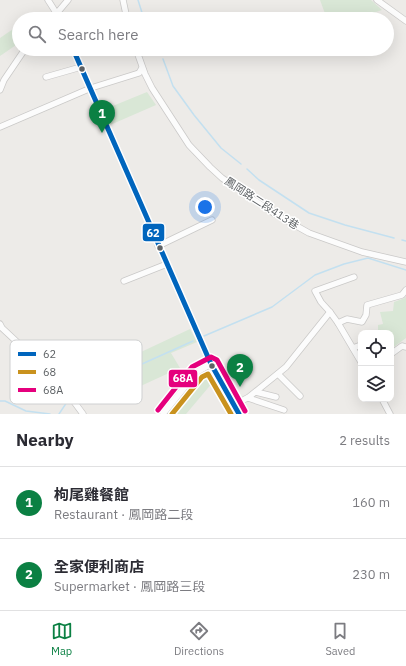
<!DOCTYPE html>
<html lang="en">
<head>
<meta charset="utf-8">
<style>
	:root { --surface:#fff; --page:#f2f2f3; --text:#2b2b33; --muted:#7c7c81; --line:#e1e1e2; --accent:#0b8043 }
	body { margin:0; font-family:"IBM Plex Sans","Noto Sans TC",sans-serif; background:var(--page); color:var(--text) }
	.controls { position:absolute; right:12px; bottom:12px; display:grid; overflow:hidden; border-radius:8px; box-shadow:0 4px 16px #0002 }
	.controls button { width:36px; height:36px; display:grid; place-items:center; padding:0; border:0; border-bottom:1px solid var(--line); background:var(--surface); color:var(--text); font:20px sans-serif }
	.you { position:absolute; left:205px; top:207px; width:14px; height:14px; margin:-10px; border:3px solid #fff; border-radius:50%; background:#1a73e8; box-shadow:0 0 0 6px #1a73e833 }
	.badge { display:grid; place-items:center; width:26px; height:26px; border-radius:50%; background:var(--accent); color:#fff; font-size:13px; font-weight:700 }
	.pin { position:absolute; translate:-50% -33px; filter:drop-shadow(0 1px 2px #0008) }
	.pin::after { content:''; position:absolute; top:21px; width:14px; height:12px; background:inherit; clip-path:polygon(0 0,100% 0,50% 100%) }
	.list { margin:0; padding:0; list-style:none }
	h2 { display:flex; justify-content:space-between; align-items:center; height:52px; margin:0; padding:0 16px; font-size:17px }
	h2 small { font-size:13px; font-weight:400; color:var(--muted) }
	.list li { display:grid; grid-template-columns:26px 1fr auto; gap:12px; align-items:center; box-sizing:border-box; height:72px; padding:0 16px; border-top:1px solid var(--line) }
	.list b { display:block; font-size:15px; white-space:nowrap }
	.list p { margin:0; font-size:13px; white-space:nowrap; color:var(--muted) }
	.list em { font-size:13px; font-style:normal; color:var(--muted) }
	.icon { flex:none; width:22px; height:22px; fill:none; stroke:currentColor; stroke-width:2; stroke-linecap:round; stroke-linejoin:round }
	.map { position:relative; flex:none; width:406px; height:414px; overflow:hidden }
	.search { position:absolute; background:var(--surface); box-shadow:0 4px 16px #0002; left:12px; right:12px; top:12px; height:44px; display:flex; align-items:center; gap:10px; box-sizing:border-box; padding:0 14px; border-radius:22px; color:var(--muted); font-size:15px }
	.sheet { height:196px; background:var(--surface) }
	nav { display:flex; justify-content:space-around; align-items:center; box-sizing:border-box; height:56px; border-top:1px solid var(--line); background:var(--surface); font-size:11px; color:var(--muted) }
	nav a { display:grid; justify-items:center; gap:2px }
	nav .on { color:var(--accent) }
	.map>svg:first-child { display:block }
	.green { fill:#d9e7d6 }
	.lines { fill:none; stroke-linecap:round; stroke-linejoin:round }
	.stream { stroke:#c3e0f0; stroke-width:1.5 }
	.minor-casing { stroke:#cac9c8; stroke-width:7 }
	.minor { stroke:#fcfcfc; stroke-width:5.5 }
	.bus-1-casing { stroke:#fff; stroke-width:8 }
	.bus-2-casing { stroke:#fff; stroke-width:8 }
	.bus-3-casing { stroke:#fff; stroke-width:8 }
	.bus-1 { stroke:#0065bd; stroke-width:5 }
	.bus-2 { stroke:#c9921e; stroke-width:5 }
	.bus-3 { stroke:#e5007d; stroke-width:5 }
	.bus-dot { fill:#5e6265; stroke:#fff; stroke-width:1.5 }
	.labels { text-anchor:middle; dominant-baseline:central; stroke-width:3; stroke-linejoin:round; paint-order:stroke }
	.street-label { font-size:11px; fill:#5e6265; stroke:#fff }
	.key { fill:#fff; stroke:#cfd0d1; stroke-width:1 }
	.key-label { font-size:11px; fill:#5e6265 }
	.line-badge { stroke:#fff; stroke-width:1.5 }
	.badge-label { font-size:11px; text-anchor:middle; font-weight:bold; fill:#fff }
</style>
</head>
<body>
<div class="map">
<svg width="406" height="414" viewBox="0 0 406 414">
	<rect width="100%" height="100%" fill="#edebe8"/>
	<g class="green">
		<path d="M320 0H371L382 10 355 19H338L337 16 332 19H327Z"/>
		<path d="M19 25V43L0 56V38Z"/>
		<path d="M147 92 156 105 110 125 103 110Z"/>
		<path d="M406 296V338L391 349V333H380L378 330V325L383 324 380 312 393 311 394 302 405 298Z"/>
		<path d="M190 329 197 342 171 353 180 368 121 395 109 367Z"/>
		<path d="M201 372 213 382 186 414H167Z"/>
	</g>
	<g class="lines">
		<g class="stream">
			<path d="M138 0 144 19"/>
			<path d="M159 49 160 52"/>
			<path d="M163 59 173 86 194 115 221 148 241 164"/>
			<path d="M247 169 259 180 309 213 345 225 394 238"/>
			<path d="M402 240 406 241"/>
			<path d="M204 336 272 307 315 275 344 264 368 258 406 270"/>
			<path d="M71 396 193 341"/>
			<path d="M0 401H5L26 411 50 414"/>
			<path d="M59 414 69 399"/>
		</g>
		<defs>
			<g id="minor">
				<path d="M48 0 60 19"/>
				<path d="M123 0 127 19"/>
				<path d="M377 0 406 21"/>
				<path d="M52 19 68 0"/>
				<path d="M73 49 211 364 239 414"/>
				<path d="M136 49 145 74 152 88 189 145 210 167 222 178 275 214 309 233 362 252 406 262"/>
				<path d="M75 53 90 49"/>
				<path d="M46 77 81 67"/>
				<path d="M0 90 4 80 25 49"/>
				<path d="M0 127 91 88 139 73 142 68"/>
				<path d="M158 246 212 220"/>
				<path d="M124 281 167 264"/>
				<path d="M330 312 321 302 315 291 354 277"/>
				<path d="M338 323 347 319 362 322 366 315 367 305 402 295 406 290"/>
				<path d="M0 324 2 328 58 380 83 414"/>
				<path d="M353 348 361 345"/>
				<path d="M391 354 402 346 406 347"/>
				<path d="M278 374 300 396"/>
				<path d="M256 392 276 397"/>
				<path d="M248 398 284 410"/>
				<path d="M382 399 390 414"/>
				<path d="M234 405 249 397 286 367 330 312 338 323 361 362"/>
				<path d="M163 414 197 372 211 364"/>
			</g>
		</defs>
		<use href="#minor" class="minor-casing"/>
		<use href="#minor" class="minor"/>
		<defs>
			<path id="bus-1" d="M73 49 211 364 239 414"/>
			<path id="bus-2" d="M172 414 202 377 208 374 231 414"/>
			<path id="bus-3" d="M158 410 192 367 211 357 217 360 245 411"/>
		</defs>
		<use href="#bus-1" class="bus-1-casing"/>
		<use href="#bus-2" class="bus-2-casing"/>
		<use href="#bus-3" class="bus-3-casing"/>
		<use href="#bus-1" class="bus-1"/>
		<use href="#bus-2" class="bus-2"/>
		<use href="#bus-3" class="bus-3"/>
	</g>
	<g class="bus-dot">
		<circle cx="82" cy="69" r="3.5"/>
		<circle cx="160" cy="248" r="3.5"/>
		<circle cx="212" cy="366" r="3.5"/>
	</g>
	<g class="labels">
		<g class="street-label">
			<text transform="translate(262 203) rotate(33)">鳳岡路二段413巷</text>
		</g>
	</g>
	<rect x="10" y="340" width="132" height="64" rx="6" class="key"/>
	<rect x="18" y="352" width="18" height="4" fill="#0065bd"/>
	<rect x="18" y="370" width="18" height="4" fill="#c9921e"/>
	<rect x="18" y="388" width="18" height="4" fill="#e5007d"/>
	<g class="key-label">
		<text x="43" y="358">62</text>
		<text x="43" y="376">68</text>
		<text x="43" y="394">68A</text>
	</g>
	<g class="line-badge">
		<rect x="142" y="223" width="23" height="19" rx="4" fill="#0065bd"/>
		<rect x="168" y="369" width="30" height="19" rx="4" fill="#e5007d"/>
	</g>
	<g class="badge-label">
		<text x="153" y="237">62</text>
		<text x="183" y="382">68A</text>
	</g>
</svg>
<div class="controls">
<button><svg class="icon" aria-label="locate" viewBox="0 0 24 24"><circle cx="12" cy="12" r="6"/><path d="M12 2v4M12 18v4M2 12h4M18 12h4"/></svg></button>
<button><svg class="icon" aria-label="layers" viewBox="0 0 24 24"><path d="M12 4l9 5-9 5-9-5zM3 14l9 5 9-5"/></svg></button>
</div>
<div class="you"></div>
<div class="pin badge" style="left:102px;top:133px">1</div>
<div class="pin badge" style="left:240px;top:387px">2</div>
<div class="search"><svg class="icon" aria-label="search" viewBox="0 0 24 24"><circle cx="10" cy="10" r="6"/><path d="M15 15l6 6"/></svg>Search here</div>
</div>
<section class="sheet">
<h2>Nearby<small>2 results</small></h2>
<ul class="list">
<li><span class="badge">1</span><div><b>枸尾雞餐館</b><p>Restaurant · 鳳岡路二段</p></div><em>160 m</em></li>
<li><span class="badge">2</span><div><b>全家便利商店</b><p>Supermarket · 鳳岡路三段</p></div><em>230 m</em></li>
</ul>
</section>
<nav>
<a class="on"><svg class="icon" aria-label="map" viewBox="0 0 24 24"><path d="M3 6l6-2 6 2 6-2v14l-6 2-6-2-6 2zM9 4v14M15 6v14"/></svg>Map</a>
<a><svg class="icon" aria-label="directions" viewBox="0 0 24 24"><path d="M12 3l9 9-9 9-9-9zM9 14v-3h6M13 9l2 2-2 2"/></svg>Directions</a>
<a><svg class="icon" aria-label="saved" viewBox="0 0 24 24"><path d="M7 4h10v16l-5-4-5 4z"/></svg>Saved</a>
</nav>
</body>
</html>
